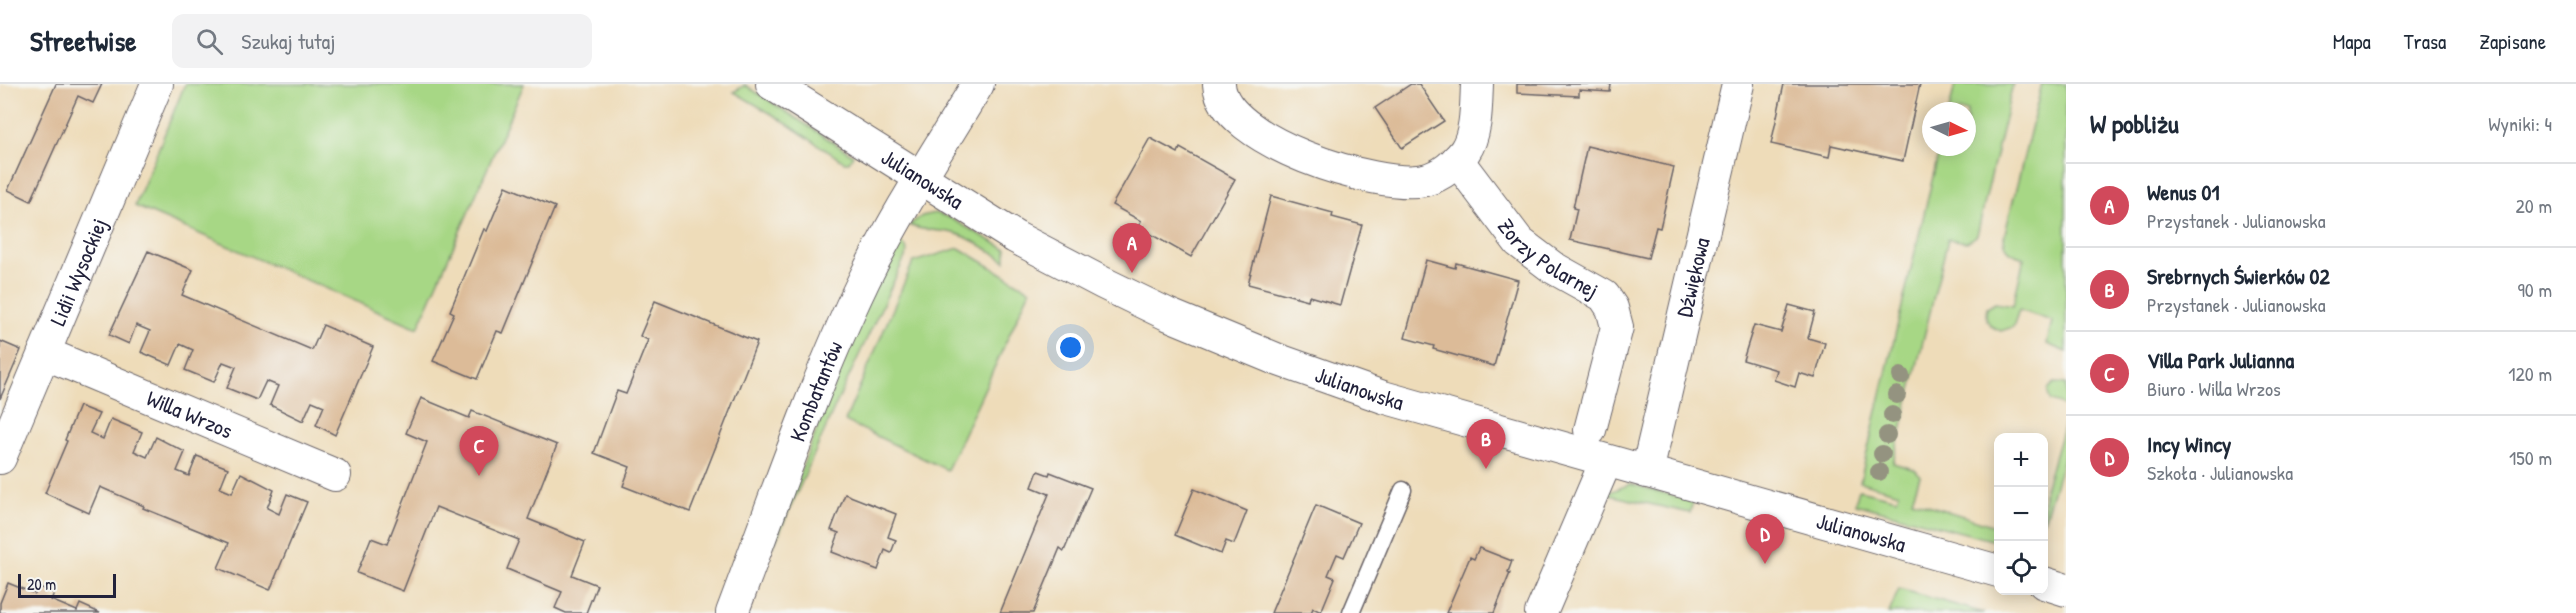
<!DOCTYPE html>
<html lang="pl">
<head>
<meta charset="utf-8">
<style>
	:root { --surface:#fff; --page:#f2f2f3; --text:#1f2937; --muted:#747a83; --line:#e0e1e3; --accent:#d1495b }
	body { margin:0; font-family:"Patrick Hand",sans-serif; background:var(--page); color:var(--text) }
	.controls { position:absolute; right:18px; bottom:18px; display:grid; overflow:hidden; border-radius:12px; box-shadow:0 3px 15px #0003 }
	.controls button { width:54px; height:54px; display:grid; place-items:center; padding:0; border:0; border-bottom:2px solid var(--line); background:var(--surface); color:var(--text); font:30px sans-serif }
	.compass { position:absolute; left:1922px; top:18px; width:54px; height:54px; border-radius:50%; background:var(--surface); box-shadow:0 3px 15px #0003; rotate:95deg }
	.scale { position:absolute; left:18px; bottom:15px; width:98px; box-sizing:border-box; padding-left:6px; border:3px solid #22223b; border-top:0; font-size:16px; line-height:21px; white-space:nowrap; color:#22223b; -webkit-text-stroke:4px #f6f6f2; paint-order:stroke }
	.you { position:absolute; left:1071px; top:264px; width:21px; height:21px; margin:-15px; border:4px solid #fff; border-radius:50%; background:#1a73e8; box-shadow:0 0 0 9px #1a73e833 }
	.badge { display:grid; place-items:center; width:39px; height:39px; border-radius:50%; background:var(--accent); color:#fff; font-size:20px; font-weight:700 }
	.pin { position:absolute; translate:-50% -50px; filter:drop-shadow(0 2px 3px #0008) }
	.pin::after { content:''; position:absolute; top:32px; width:21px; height:18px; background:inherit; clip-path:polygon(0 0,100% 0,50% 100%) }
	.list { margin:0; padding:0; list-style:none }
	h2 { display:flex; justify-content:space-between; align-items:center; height:78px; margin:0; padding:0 24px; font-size:26px }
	h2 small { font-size:20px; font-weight:400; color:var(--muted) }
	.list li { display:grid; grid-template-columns:39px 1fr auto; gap:18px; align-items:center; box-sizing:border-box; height:84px; padding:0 24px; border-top:2px solid var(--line) }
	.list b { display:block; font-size:22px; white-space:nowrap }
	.list p { margin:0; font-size:20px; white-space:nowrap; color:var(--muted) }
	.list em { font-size:20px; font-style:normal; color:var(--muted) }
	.icon { flex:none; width:33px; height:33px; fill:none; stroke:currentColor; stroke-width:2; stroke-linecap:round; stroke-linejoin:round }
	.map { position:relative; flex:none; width:2066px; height:529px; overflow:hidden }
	header { display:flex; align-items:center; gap:36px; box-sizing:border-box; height:84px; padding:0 30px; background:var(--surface); border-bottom:2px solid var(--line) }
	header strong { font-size:28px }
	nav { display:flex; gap:33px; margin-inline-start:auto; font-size:21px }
	.search { width:420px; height:54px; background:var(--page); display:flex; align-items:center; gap:15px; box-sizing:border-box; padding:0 21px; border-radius:12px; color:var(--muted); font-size:22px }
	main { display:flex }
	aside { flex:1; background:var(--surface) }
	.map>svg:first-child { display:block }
	.green { fill:#a7d785; stroke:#647c60; stroke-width:1.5 }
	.building { fill:#dcbb98 }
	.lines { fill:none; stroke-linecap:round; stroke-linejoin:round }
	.lane-casing { stroke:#696367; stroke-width:19 }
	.street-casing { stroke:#696367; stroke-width:34 }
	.lane { stroke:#fff; stroke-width:16 }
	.street { stroke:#fff; stroke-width:32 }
	.tree { fill:#949380 }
	.labels { text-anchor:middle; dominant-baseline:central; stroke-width:4.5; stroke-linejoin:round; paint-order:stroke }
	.street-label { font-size:22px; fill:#22223b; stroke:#f6f6f2 }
</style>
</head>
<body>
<header>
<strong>Streetwise</strong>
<div class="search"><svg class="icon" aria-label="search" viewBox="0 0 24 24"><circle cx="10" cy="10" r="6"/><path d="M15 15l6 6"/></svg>Szukaj tutaj</div>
<nav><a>Mapa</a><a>Trasa</a><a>Zapisane</a></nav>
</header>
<main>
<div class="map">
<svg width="2066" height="529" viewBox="0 0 2066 529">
	<rect width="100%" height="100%" fill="#f6f6f2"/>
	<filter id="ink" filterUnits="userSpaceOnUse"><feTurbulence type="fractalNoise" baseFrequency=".0167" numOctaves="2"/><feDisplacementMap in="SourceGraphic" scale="12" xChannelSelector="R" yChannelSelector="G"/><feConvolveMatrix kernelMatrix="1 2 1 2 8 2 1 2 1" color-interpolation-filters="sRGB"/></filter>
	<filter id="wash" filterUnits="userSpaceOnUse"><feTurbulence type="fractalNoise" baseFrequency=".008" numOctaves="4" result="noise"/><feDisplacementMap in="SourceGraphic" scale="24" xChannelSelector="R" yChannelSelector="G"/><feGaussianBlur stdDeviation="1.35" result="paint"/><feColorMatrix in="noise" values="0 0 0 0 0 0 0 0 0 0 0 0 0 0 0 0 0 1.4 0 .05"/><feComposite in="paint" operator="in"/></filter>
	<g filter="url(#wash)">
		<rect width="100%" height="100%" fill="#eedcb9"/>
		<g class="green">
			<path d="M185 0H524L418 244 135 122Z"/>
			<path d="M1955 0H2013L1977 151 1967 158 1948 155 1893 379 1916 386 1920 392 1912 416 1998 443V457H1995L1855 420 1859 406 1897 415 1899 409 1860 398 1940 63H1967V27H1949Z"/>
			<path d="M2042 0H2066V268L2047 260 2052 237 2019 226 2013 243 2001 247C1989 243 1984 235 1987 224L1995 219 2013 222 2024 174C2012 170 2005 168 2004 153Z"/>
			<path d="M745 1 853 71 849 78H844L775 32 734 8Z"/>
			<path d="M935 129 948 133 1006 165V177C991 168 976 157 960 151 943 144 925 149 909 141L922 132Z"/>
			<path d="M899 158 906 163 907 169 838 316 774 461 771 464 862 229Z"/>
			<path d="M959 164 1030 206 947 386 845 337 913 178Z"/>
			<path d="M2055 299 2066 300V322L2051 317C2046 308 2047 304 2055 299Z"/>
			<path d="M2066 333V365L2044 437V409Z"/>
			<path d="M1630 400 1693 417 1690 429 1609 411 1610 408Z"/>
			<path d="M1899 505 1984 529H1889Z"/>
		</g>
		<g id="blocks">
			<g class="building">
				<path d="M56 0H102L93 19 78 12 31 117 8 106Z"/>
				<path d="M1411 0H1419L1444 37 1402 64 1375 24Z"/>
				<path d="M1517 0H1611L1610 8 1579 6V12L1517 9Z"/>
				<path d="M1784 0H1920L1903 77 1831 61 1829 73 1771 60Z"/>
				<path d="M1150 54 1178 69 1180 64 1235 95 1191 173 1138 143 1141 137 1112 121Z"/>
				<path d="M1587 62 1674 83 1660 144 1656 143 1648 174 1570 156 1577 125 1573 124Z"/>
				<path d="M506 102 555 123 503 249 497 247 477 295 433 277 454 229 450 227 484 145 487 147Z"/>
				<path d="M1271 112 1333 129 1332 133 1362 141 1340 221 1309 212 1308 216 1248 200Z"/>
				<path d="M148 167 193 186 182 211 312 266 323 241 373 263 335 351 316 341 324 322 312 317 303 337 270 321 278 302 266 297 257 316 227 304 236 283 223 278 214 298 185 286 193 266 180 260 171 281 141 268 150 247 136 241 129 260 109 251Z"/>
				<path d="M1426 176 1455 184 1456 179 1518 196 1494 282 1433 265 1434 262 1405 254Z"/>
				<path d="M655 217 757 258 690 428 623 402 630 383 594 369 617 307 626 310 648 256 640 252Z"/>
				<path d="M1789 221 1815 228 1808 254 1825 259 1815 294 1799 289 1795 303 1774 296 1777 286 1743 276 1754 241 1781 248Z"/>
				<path d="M0 257 21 266 0 315Z"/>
				<path d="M421 314 469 334 472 327 557 361 528 435 585 458 572 491 597 501 586 529H566L555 524 562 508 507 485 519 456 436 423 403 507 357 489 371 454 387 460 427 358 406 349Z"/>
				<path d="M79 322 99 330 90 349 103 355 111 335 142 348 134 367 147 373 156 353 185 368 177 387 189 392 197 372 228 384 220 404 232 409 241 389 274 406 267 424 279 430 287 410 307 418 270 506 218 484 229 459 143 424 144 422 100 403 89 429 45 409 67 357 65 356Z"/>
				<path d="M1038 387 1049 391 1050 388 1091 404 1064 467 1060 464 1033 529H1000L1049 410 1032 403Z"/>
				<path d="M1194 405 1247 427 1234 460 1226 457 1221 470 1175 451Z"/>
				<path d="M845 410 896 430 888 453 896 456 891 469 885 466 878 486 832 468 839 449 831 446Z"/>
				<path d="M1316 421 1359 439 1344 473 1337 470 1328 491 1335 494 1321 528 1313 524 1311 529H1271Z"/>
				<path d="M1479 464 1512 477 1508 488 1510 489 1494 529H1446L1470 473 1474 475Z"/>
				<path d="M8 499 35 510 37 502 54 509 51 516 77 527 80 520 100 529H0V519Z"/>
			</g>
		</g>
	</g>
	<g filter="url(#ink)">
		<use href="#blocks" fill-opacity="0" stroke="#696367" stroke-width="1.5"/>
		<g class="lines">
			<defs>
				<path id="lane" d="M1351 529 1403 406"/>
				<g id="street">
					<path id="s1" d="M772 0 1015 153 1103 199 1167 230 1276 275 1383 313 1998 487"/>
					<path d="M1219 0C1222 57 1378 106 1425 96 1441 92 1456 80 1465 67 1477 49 1476 20 1477 0"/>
					<path id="s2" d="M1457 76 1519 158 1552 183 1604 212 1612 224 1617 243 1590 346"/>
					<path id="s3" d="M44 269 335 391"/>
					<path id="s4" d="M0 374 157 0"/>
					<path id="s5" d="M1647 388 1738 0"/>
					<path d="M2044 499 2066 506"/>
					<path id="s6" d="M732 529C774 418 812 304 864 196 897 128 939 65 978 0"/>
					<path d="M1541 529 1606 377"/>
				</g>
			</defs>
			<use href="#lane" class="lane-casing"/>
			<use href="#street" class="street-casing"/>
			<use href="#lane" class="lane"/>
			<use href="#street" class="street"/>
		</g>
		<g class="tree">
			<circle cx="1901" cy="292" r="9"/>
			<circle cx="1897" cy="311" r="9"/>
			<circle cx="1892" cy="331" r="9"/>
			<circle cx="1887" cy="351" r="9"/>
			<circle cx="1882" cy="370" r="9"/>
			<circle cx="1879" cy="388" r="9"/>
		</g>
	</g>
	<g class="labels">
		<g class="street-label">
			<text stroke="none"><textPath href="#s1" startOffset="178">Julianowska</textPath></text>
			<text stroke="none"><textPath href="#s2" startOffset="136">Zorzy Polarnej</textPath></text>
			<text stroke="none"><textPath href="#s4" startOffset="202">Lidii Wysockiej</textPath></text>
			<text stroke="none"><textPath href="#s5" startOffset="200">Dźwiękowa</textPath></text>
			<text stroke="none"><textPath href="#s1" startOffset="664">Julianowska</textPath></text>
			<text stroke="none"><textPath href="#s6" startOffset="237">Kombatantów</textPath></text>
			<text stroke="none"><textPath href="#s3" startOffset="158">Willa Wrzos</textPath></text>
			<text stroke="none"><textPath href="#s1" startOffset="1186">Julianowska</textPath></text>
		</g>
	</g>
</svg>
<div class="controls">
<button>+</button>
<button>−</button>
<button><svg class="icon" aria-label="locate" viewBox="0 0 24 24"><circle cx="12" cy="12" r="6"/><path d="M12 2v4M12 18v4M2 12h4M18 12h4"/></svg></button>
</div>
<svg class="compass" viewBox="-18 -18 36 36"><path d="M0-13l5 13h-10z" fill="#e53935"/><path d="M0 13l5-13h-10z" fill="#747a83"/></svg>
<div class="scale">20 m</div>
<div class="you"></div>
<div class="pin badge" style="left:1132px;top:189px">A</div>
<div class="pin badge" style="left:1486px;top:385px">B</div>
<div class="pin badge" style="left:479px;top:392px">C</div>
<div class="pin badge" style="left:1765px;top:480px">D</div>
</div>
<aside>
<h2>W pobliżu<small>Wyniki: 4</small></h2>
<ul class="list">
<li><span class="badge">A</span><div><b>Wenus 01</b><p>Przystanek · Julianowska</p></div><em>20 m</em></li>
<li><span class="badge">B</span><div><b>Srebrnych Świerków 02</b><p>Przystanek · Julianowska</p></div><em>90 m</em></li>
<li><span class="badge">C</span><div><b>Villa Park Julianna</b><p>Biuro · Willa Wrzos</p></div><em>120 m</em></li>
<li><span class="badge">D</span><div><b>Incy Wincy</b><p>Szkoła · Julianowska</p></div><em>150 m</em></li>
</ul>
</aside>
</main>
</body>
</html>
